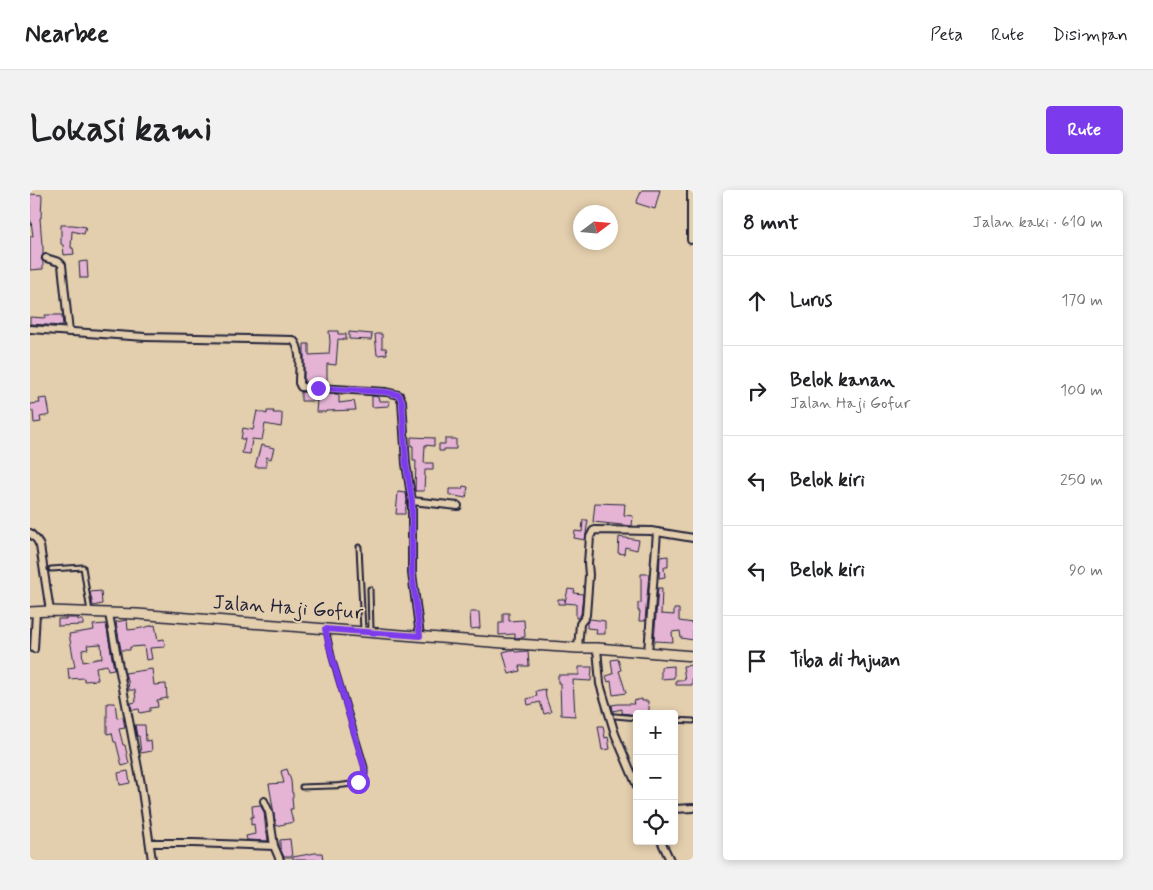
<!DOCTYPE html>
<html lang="id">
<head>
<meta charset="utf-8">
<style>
	:root { --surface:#fff; --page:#f2f2f2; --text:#202124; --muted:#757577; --line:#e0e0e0; --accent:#7c3aed }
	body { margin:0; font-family:Mynerve,sans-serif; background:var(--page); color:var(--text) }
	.controls { position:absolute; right:15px; bottom:15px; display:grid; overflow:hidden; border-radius:5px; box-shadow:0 2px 8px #0003 }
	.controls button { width:45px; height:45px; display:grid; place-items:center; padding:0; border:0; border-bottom:1px solid var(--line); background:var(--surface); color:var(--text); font:25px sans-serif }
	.compass { position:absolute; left:543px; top:15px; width:45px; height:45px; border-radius:50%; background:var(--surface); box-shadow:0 2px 8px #0003; rotate:74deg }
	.stop { position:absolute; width:15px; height:15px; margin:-11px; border:4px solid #7c3aed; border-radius:50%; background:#fff }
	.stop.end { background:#7c3aed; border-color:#fff; box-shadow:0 1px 5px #0008 }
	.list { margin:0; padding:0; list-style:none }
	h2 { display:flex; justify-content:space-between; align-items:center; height:65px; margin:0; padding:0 20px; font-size:21px }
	h2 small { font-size:16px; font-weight:400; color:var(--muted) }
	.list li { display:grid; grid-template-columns:32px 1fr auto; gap:15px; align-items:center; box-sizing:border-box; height:90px; padding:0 20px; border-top:1px solid var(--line) }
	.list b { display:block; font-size:19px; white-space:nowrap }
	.list p { margin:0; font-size:16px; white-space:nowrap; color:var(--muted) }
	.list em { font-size:16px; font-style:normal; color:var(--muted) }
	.icon { flex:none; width:28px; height:28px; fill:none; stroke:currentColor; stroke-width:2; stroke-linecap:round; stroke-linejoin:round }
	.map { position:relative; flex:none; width:663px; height:670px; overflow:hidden; border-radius:5px }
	header { display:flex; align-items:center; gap:30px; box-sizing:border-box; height:70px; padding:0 25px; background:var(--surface); border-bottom:1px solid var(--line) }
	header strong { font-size:24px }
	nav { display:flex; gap:28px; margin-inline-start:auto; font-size:18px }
	.intro { display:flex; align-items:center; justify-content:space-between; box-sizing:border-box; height:120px; padding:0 30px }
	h1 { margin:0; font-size:35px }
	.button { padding:12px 22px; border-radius:5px; background:var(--accent); color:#fff; font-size:18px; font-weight:700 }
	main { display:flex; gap:30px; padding:0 30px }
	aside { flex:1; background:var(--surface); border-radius:5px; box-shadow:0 2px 8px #0003 }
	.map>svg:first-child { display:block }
	.building { fill:#e5b4d5; stroke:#22223b; fill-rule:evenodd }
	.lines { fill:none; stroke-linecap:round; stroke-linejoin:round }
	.service-casing { stroke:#22223b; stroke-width:7 }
	.minor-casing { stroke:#22223b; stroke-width:10 }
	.tertiary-casing { stroke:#22223b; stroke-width:12 }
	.service { stroke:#e3cead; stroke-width:3 }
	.minor { stroke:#e3cead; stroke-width:6 }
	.tertiary { stroke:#e3cead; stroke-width:9 }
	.route { stroke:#7c3aed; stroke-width:6 }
	.labels { text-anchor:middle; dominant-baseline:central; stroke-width:4; stroke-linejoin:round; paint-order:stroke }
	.street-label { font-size:20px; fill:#22223b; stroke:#e3cead }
</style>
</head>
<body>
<header>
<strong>Nearbee</strong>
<nav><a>Peta</a><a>Rute</a><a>Disimpan</a></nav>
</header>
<div class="intro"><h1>Lokasi kami</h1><a class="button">Rute</a></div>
<main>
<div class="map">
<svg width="663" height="670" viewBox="0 0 663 670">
	<rect width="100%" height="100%" fill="#e3cead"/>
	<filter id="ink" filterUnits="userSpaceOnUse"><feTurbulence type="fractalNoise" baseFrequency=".02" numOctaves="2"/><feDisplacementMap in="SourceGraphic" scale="10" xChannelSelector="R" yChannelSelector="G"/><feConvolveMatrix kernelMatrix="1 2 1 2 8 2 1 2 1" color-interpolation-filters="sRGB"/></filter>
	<g filter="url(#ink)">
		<g class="building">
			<path d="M612 0H630L625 19 606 13Z"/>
			<path d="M0 4 12 5 11 28H10L12 55 13 56V64L11 69 13 72V79L0 80V46H3L1 31H0Z"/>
			<path d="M31 35H43L56 37 54 44 42 41 41 58H43L44 64 34 65 33 55 31 54Z"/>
			<path d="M57 71 58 88H50L49 72Z"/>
			<path d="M15 125H32L33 136 0 134V127L15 128Z"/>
			<path d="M299 141H308V144H316V150L308 149 306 175 297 174V191H289V193L274 192V154H279V165L299 164 300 152Z"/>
			<path d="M319 142 342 144 341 150 319 149Z"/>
			<path d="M345 144H352V158H356L357 164 347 165Z"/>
			<path d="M271 202 309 205V213L324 211 326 220 296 221V222H286L287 211H271Z"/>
			<path d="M342 206 348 207 349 211H360L359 216 342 217Z"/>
			<path d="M17 208 20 225 10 227 11 232 4 233 3 221H0V215L1 214 10 213 9 209Z"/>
			<path d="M227 221 237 224V221H244L243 223H252V229L251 237 235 234 232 250 222 249 220 264 212 263 215 249H211L213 238 223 240Z"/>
			<path d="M381 247 404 248V256L395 255 394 273H403V280H395L394 301H385L386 271H383V256H381Z"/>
			<path d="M415 249H426V259H414V261H409V254H415Z"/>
			<path d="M231 255 244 258 241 269 236 267V277H225Z"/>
			<path d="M433 296 438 297 436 308 419 305V299H432Z"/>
			<path d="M368 302 376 303 377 310 375 324H366Z"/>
			<path d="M565 313 595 314 594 325 603 326 602 336 563 332Z"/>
			<path d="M553 330H558L555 350 544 348 545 341 552 342Z"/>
			<path d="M589 347 609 350 607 360 595 357 594 364 588 363Z"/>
			<path d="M638 366V377H634L635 387 629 388 630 367Z"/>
			<path d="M611 384H619L615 431H609L610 421H608V413H611Z"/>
			<path d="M628 398H632L631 424 644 425V419H649V431L663 433V450L651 448 650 441 642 442 643 452 624 451Z"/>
			<path d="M538 399 545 400 544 403 553 404 551 424 548 428H546V414L535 413V414H528V409H535V412Z"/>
			<path d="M71 401 72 414 63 416 60 402Z"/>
			<path d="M440 422H449L450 438 441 439Z"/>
			<path d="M473 423H479V431L494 430 495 447 485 448V444L469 445V433H473Z"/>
			<path d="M36 428H48V430H53V435L28 436V429H36Z"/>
			<path d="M560 429 575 431V444H566L567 439 557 438V433Z"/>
			<path d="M97 430 98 440 107 439 125 435 128 450 134 449 135 457 120 458 122 469 116 470 114 456 100 457V460H91L86 432Z"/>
			<path d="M76 434 84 479 78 480 77 475 66 477 68 490 54 491V488L39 489 38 478 45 477 39 444 64 440 63 435ZM71 454 72 468 53 472 52 460 58 459 57 455Z"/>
			<path d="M481 460H484L485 462 498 461 499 476H489L490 481 479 484 473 462Z"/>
			<path d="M588 469 591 480 589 481 593 493 596 503 583 505 581 491 578 492 576 486 583 484 581 470Z"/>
			<path d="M663 475 662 495H646V490H655L653 476Z"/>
			<path d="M644 476V488L631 489V477Z"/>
			<path d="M549 477H562L561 491 543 490 545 526 531 525 530 493H528V485H549Z"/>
			<path d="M122 479 124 495 136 494 137 508 127 510 128 517 120 518V521L110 523 109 519 102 520 101 513 106 512 105 500H99L98 490H97L95 483Z"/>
			<path d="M515 499 516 508 521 522 514 524 510 512 498 515 497 509 507 506 506 501Z"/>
			<path d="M612 509V511H618V515L619 516V524L607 525 592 523V519L583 521 582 515 588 514H604L603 511Z"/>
			<path d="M77 513H85L87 528 93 527 95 538 89 539 93 555H95L99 574 92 576 86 552H84L82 543 77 544Z"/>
			<path d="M105 535H115L116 551 121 550 122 561 111 563 109 546H107Z"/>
			<path d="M568 536H573L575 548 578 547 580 559 572 560Z"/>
			<path d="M257 579 261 591 262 603H263V608H262L263 619H260L263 632 246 636 239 594 254 593 251 581Z"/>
			<path d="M98 581 100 593 90 595 88 583Z"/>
			<path d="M230 615 234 622 236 642H237L238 651 217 650 216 646 225 644 224 634 221 635V627H223L222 616Z"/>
			<path d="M260 649 262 667H254L250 658V650Z"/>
			<path d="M285 663H292L293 670H263V667Z"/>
		</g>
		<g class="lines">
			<defs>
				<g id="service">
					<path d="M329 357 333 440"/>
					<path d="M21 379 53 377 60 422"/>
					<path d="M340 399 341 441"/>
					<path d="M585 526 607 528"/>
					<path d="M644 530 663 531"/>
					<path d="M272 597C288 596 321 598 334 589L335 584V577L303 471 296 439"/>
				</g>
				<g id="minor">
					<path d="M661 0V50"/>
					<path d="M16 68 29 72 32 75 39 142"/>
					<path d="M0 139 115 147 263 150C272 158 269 181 269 193L271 197 356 202 369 205 372 211 376 274 382 311V383L390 446"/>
					<path d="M382 311 428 316"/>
					<path d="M627 342 663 348"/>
					<path d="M0 343 7 350 10 356 20 421"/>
					<path d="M79 424 111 594 122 670"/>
					<path d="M548 458 550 434C552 430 555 429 556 425L559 385 558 373 560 347 563 341 565 340 621 341 627 342 618 462"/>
					<path d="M567 458 570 494 585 544 607 596"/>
					<path d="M4 459 6 422"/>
					<path d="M234 611 239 622 244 656 250 670"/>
					<path d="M644 619 663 618"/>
					<path d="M631 651 640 670"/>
					<path d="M120 653H163L244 656"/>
				</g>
				<path id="tertiary" d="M0 422 20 421 107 424 487 454 548 458H567L663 466"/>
			</defs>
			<use href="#service" class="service-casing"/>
			<use href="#minor" class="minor-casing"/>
			<use href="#tertiary" class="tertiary-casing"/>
			<use href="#service" class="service"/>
			<use href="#minor" class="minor"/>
			<use href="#tertiary" class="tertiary"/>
		</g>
	</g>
	<g class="lines" filter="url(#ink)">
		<path class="route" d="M288 198 356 202 369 205 372 211 376 274 382 311V383L390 446 295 439 303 471 334 577 335 584 334 589 328 592"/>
	</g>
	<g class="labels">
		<g class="street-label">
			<text transform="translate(258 418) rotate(4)">Jalan Haji Gofur</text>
		</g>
	</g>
</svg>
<div class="controls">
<button>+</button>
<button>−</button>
<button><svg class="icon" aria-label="locate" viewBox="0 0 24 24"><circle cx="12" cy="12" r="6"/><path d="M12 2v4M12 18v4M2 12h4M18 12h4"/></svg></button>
</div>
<svg class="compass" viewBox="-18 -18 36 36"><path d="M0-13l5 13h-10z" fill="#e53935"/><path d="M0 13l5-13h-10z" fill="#757577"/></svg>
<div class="stop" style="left:328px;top:592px"></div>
<div class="stop end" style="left:288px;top:198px"></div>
</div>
<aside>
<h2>8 mnt<small>Jalan kaki · 610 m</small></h2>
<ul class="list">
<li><svg class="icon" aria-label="ahead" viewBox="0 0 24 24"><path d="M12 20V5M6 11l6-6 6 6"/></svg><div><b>Lurus</b></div><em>170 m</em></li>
<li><svg class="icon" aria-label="right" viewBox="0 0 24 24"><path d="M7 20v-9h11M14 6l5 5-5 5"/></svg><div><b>Belok kanan</b><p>Jalan Haji Gofur</p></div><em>100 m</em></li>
<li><svg class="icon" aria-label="left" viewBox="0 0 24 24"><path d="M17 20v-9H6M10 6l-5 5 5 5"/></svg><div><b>Belok kiri</b></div><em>250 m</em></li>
<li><svg class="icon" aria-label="left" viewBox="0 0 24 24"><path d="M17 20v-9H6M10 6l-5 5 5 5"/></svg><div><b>Belok kiri</b></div><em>90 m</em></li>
<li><svg class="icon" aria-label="arrive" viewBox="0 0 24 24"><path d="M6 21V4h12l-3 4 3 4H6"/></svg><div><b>Tiba di tujuan</b></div></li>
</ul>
</aside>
</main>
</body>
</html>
